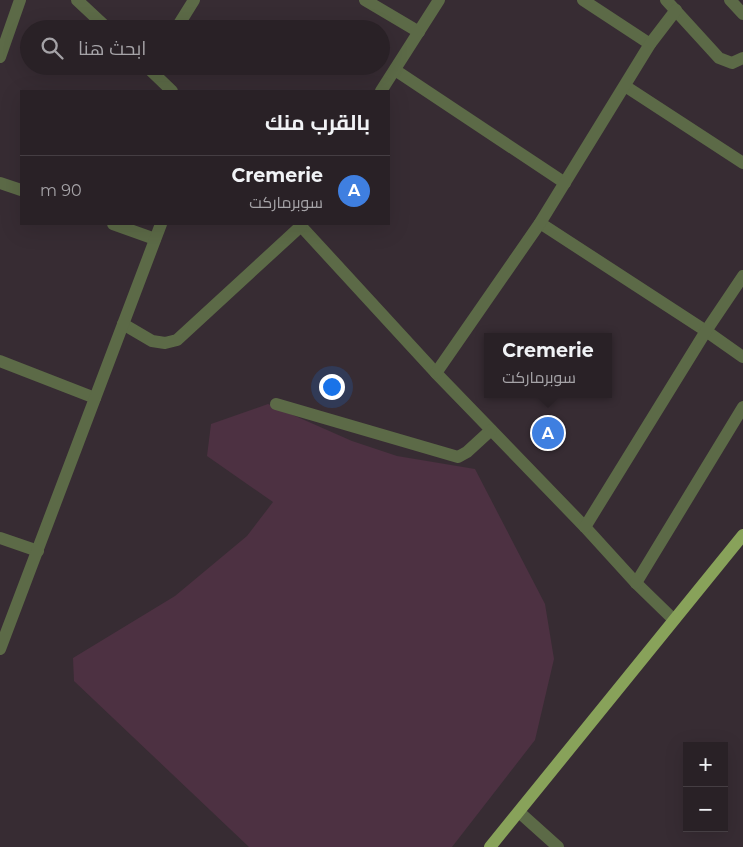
<!DOCTYPE html>
<html lang="ar">
<head>
<meta charset="utf-8">
<style>
	:root { --surface:#292126; --page:#352e32; --text:#f1f3f6; --muted:#a5a3a7; --line:#453e43; --accent:#9cca32 }
	body { margin:0; font-family:Montserrat,Cairo,sans-serif; background:var(--page); color:var(--text); direction:rtl }
	.controls { position:absolute; right:15px; bottom:15px; display:grid; overflow:hidden; border-radius:0px; box-shadow:0 5px 20px #0002 }
	.controls button { width:45px; height:45px; display:grid; place-items:center; padding:0; border:0; border-bottom:1px solid var(--line); background:var(--surface); color:var(--text); font:25px sans-serif }
	.you { position:absolute; left:331px; top:386px; width:18px; height:18px; margin:-12px; border:4px solid #fff; border-radius:50%; background:#1a73e8; box-shadow:0 0 0 8px #1a73e833 }
	.badge { display:grid; place-items:center; width:32px; height:32px; border-radius:50%; background:var(--accent); color:#fff; font-size:16px; font-weight:700 }
	.pin { position:absolute; translate:-50% -50%; border:2px solid #fff; box-shadow:0 1px 5px #0006 }
	.popup { position:absolute; left:484px; top:333px; width:128px; height:65px; box-sizing:border-box; display:grid; place-content:center; border-radius:0px; background:var(--surface); filter:drop-shadow(0 1px 4px #0005); font-size:16px; white-space:nowrap; color:var(--muted) }
	.popup b { font-size:19px; color:var(--text) }
	.popup::after { content:''; position:absolute; left:50%; top:100%; margin-left:-10px; border:10px solid transparent; border-top-color:var(--surface) }
	.list { margin:0; padding:0; list-style:none }
	h2 { display:flex; justify-content:space-between; align-items:center; height:65px; margin:0; padding:0 20px; font-size:21px }
	h2 small { font-size:16px; font-weight:400; color:var(--muted) }
	.list li { display:grid; grid-template-columns:32px 1fr auto; gap:15px; align-items:center; box-sizing:border-box; height:70px; padding:0 20px; border-top:1px solid var(--line) }
	.list b { display:block; font-size:19px; white-space:nowrap }
	.list p { margin:0; font-size:16px; white-space:nowrap; color:var(--muted) }
	.list em { font-size:16px; font-style:normal; color:var(--muted) }
	.icon { flex:none; width:28px; height:28px; fill:none; stroke:currentColor; stroke-width:2; stroke-linecap:round; stroke-linejoin:round }
	.map { position:relative; flex:none; width:743px; height:847px; overflow:hidden; direction:ltr }
	.search { position:absolute; background:var(--surface); box-shadow:0 5px 20px #0002; left:20px; top:20px; width:370px; height:55px; display:flex; align-items:center; gap:12px; box-sizing:border-box; padding:0 18px; border-radius:28px; color:var(--muted); font-size:19px }
	.panel { position:absolute; background:var(--surface); box-shadow:0 5px 20px #0002; left:20px; top:90px; width:370px; height:135px; border-radius:0px; direction:rtl }
	.map>svg:first-child { display:block }
	.green { fill:#4d3142 }
	.lines { fill:none; stroke-linecap:round; stroke-linejoin:round }
	.minor { stroke:#5c6a47; stroke-width:12 }
	.major { stroke:#88a25a; stroke-width:12 }
</style>
</head>
<body>
<div class="map">
<svg width="743" height="847" viewBox="0 0 743 847">
	<rect width="100%" height="100%" fill="#372c33"/>
	<path class="green" d="M268 404 352 441 397 456 475 469 545 604 554 659 535 740 452 847H249L74 681 73 658 175 596 247 536 273 502 207 456 211 424Z"/>
	<g class="lines">
		<g class="minor">
			<path d="M77 0 108 29"/>
			<path d="M365 0 419 32"/>
			<path d="M583 0 650 44"/>
			<path d="M666 0 719 58 732 63 743 58"/>
			<path d="M730 0 743 14"/>
			<path d="M176 29 194 0"/>
			<path d="M0 57 20 0"/>
			<path d="M146 66 172 91"/>
			<path d="M395 70 565 183"/>
			<path d="M625 86 743 163"/>
			<path d="M381 91 439 0"/>
			<path d="M0 183 21 190"/>
			<path d="M540 223 706 331 743 357"/>
			<path d="M113 224 155 239"/>
			<path d="M299 224 436 373 585 527 636 583 673 619"/>
			<path d="M123 324 152 341 165 343 177 340 301 226"/>
			<path d="M0 361 95 398"/>
			<path d="M436 373 540 223 650 44 676 10"/>
			<path d="M276 404 458 457 467 452 491 430"/>
			<path d="M585 527 706 331 743 276"/>
			<path d="M0 538 38 551"/>
			<path d="M636 583 743 407"/>
			<path d="M0 649 161 224"/>
			<path d="M519 812 558 847"/>
		</g>
		<path class="major" d="M490 847 743 535"/>
	</g>
</svg>
<div class="controls">
<button>+</button>
<button>−</button>
</div>
<div class="you"></div>
<div class="pin badge" style="left:548px;top:433px;background:#3f7fe0">A</div>
<div class="popup"><b>Cremerie</b>سوبرماركت</div>
<div class="search"><svg class="icon" aria-label="search" viewBox="0 0 24 24"><circle cx="10" cy="10" r="6"/><path d="M15 15l6 6"/></svg>ابحث هنا</div>
<section class="panel">
<h2>بالقرب منك<small></small></h2>
<ul class="list">
<li><span class="badge" style="background:#3f7fe0">A</span><div><b>Cremerie</b><p>سوبرماركت</p></div><em>90 m</em></li>
</ul>
</section>
</div>
</body>
</html>
